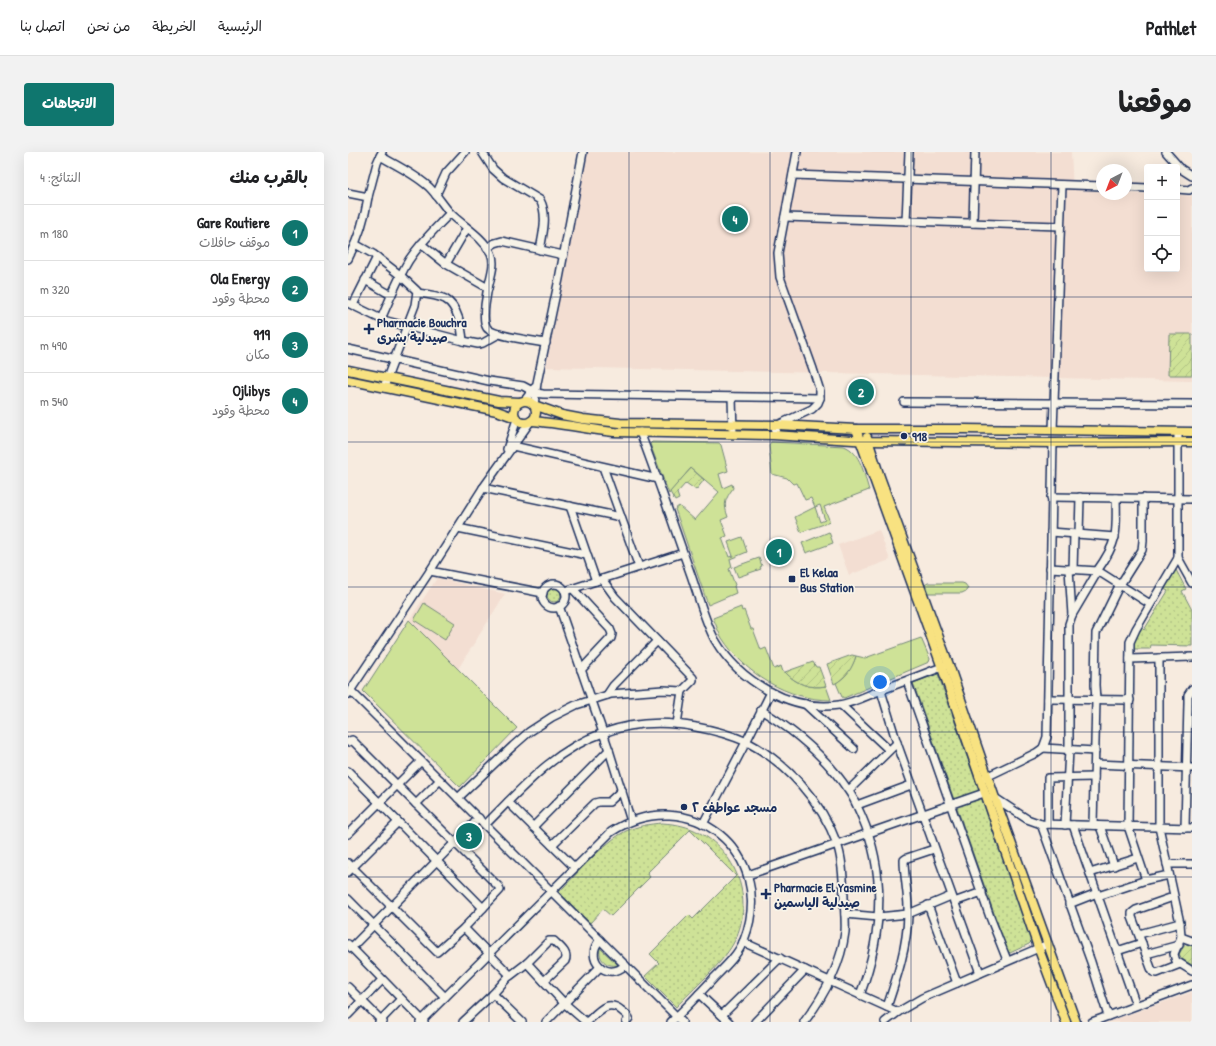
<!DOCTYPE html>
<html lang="ar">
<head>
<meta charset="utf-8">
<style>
	:root { --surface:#fff; --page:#f2f2f2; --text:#202124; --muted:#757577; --line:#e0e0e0; --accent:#0f766e }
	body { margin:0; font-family:"Patrick Hand","Playpen Sans Arabic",sans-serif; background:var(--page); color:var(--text); direction:rtl }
	.controls { position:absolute; right:12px; top:12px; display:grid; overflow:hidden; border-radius:4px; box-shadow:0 4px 16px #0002 }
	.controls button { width:36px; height:36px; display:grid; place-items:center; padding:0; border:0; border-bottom:1px solid var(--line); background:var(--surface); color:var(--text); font:20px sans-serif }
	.compass { position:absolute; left:748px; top:12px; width:36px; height:36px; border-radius:50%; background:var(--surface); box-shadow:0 4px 16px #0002; rotate:222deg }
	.you { position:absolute; left:532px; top:530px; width:14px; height:14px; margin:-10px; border:3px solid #fff; border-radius:50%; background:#1a73e8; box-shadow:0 0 0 6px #1a73e833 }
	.badge { display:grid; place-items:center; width:26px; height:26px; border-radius:50%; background:var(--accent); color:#fff; font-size:13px; font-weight:700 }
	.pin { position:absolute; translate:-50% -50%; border:2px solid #fff; box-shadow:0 1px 4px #0006 }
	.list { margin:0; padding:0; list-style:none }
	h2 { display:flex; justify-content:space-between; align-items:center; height:52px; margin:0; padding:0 16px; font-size:17px }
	h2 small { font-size:13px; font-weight:400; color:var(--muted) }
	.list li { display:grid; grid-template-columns:26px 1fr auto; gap:12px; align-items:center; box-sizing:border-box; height:56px; padding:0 16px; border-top:1px solid var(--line) }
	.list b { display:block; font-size:15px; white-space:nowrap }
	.list p { margin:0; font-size:13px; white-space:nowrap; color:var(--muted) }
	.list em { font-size:13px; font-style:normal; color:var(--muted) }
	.icon { flex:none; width:22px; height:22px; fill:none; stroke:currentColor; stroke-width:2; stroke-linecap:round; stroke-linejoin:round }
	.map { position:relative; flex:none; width:844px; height:870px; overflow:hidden; direction:ltr; border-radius:4px }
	header { display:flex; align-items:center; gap:24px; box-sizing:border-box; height:56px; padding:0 20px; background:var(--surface); border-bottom:1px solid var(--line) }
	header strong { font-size:19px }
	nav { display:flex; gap:22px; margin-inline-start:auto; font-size:14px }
	.intro { display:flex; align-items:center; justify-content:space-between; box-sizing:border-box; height:96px; padding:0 24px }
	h1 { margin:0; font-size:28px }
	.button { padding:10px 18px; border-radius:4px; background:var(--accent); color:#fff; font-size:14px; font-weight:700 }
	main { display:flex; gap:24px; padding:0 24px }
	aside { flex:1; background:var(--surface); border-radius:4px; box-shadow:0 4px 16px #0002 }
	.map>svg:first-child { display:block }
	.built { fill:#f3ded2 }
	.grass { fill:#cee297; stroke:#74887a; fill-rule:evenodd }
	.park { fill:url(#park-dots); stroke:#74887a }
	.garden { fill:url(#garden-furrows); stroke:#74887a }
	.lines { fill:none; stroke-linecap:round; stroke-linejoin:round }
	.minor-casing { stroke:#1b2f5e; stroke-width:10 }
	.major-casing { stroke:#1b2f5e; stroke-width:11 }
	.minor { stroke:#f7f3e8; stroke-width:7 }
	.major { stroke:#f8e281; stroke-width:8 }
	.grid { fill:none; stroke:#1b2f5e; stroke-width:1; stroke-opacity:0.55 }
	.poi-dot { fill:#1b2f5e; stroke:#f7f3e8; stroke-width:1.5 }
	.labels { text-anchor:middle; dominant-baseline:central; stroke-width:3.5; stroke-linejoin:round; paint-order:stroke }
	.poi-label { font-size:13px; font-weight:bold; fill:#1b2f5e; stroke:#f7f3e8; text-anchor:start }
</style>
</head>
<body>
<header>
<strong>Pathlet</strong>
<nav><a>الرئيسية</a><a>الخريطة</a><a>من نحن</a><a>اتصل بنا</a></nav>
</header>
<div class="intro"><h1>موقعنا</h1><a class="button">الاتجاهات</a></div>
<main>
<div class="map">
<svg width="844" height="870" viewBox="0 0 844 870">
	<defs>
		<pattern id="park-dots" width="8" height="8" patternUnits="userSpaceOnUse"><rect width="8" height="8" fill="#cee297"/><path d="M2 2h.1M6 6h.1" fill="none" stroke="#b0c285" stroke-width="1.8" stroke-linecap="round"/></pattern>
		<pattern id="garden-furrows" width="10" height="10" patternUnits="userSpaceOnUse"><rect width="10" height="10" fill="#cee297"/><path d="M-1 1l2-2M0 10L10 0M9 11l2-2" fill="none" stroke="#b0c285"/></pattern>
	</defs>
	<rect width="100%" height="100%" fill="#f7ebdf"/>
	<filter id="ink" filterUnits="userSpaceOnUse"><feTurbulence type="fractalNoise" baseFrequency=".025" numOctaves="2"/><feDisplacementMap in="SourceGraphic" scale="8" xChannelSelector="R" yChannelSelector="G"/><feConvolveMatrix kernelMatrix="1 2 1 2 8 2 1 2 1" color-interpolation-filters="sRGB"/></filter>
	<g filter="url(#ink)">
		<g class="built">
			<path d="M240 0H723L725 38 754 39V42H778V41L799 42V117H829V43L844 44V229L198 215Z"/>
			<path d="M531 378 542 408 501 423 490 393Z"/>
			<path d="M89 426 157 442 110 517 61 468Z"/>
			<path d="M844 840V870H760Z"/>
		</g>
		<g class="grass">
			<path d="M304 290 371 291 373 293 380 319 371 322 375 336 384 332 385 336C377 348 375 351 380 365L373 368 379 384 374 386 381 405 385 404 380 390 394 385 399 400 382 407 384 415 381 417 387 433 386 434 388 441 360 453 327 357 331 354 347 368 371 340 343 316 321 342 302 292Z"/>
			<path d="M423 290 496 294C513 300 516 323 521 338L476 355 482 370 453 380 447 365 467 355 463 346 457 348 449 331 445 332 439 326 424 322 421 293ZM472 353 477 368 472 370 467 355Z"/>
			<path d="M481 380 485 391 458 401 454 391Z"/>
			<path d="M411 406 414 414 412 415 413 417 390 425 386 415Z"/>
			<path d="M580 431H614L617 432 620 436 618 439 614 441H580L577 440 575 434Z"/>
			<path d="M76 451 107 471 97 488 66 468Z"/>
			<path d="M393 455 394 459 396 458 403 477H405L413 498 418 496 426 517 433 514 435 520H437C448 532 462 537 478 534L483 548C440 548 397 522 374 486 370 480 368 472 365 466Z"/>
			<path d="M61 468 169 576 112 635 15 539Z"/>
			<path d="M573 486 582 507 581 510 496 546 494 545 488 531C497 525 505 514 508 504L517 506Z"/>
			<path d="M252 796 270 813C258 815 250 807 252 796Z"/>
		</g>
		<g class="park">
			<path d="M827 416 838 437 834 439 844 458V494L803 493 802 497H784L785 488 793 475 796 478 820 439 816 437Z"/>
			<circle cx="206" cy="443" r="7"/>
			<path d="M590 522 684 789 681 792 662 801 659 798 565 531Z"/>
			<path d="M314 671C328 672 340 674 352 681 391 702 407 752 385 792 374 812 345 837 328 855L297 824 311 811 302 802 341 763 345 767 388 724 342 678 299 721 302 725 263 764 255 757 242 771 211 740C229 722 256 690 278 679 290 674 301 672 314 671Z"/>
		</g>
		<g class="garden">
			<path d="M821 182H844V223H820Z"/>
			<path d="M343 316 356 328 348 338 338 331 329 341 331 347 327 349 322 340Z"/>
			<path d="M504 503 508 504C504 517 498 526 486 532L479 512Z"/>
			<path d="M465 510 468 515H471L478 534C462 537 448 532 437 520Z"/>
			<path d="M841 792 844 794V813L834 807 831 802 836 794Z"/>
		</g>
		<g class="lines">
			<defs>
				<g id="minor">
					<path d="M134 0 145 17 155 26 192 48C200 63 195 81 192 98"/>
					<path d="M818 0 833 17 844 24"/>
					<path d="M32 4C48 13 67 22 81 35 89 43 95 53 102 61 115 74 134 84 143 101 147 110 144 119 142 128 139 138 133 167 139 176 145 184 187 189 198 191"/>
					<path d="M445 23 754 34"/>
					<path d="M778 35 799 36"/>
					<path d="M829 37 841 38 844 36"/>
					<path d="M0 41 20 45C17 67 10 87 0 107"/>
					<path d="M88 43 98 21 117 0"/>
					<path d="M20 45 29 11 34 0"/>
					<path d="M437 65 712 74"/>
					<path d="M558 69 561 0"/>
					<path d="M625 71 627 0"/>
					<path d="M7 92 25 102 52 123 69 139 67 153 39 226 36 236"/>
					<path d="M73 92 98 112 140 136"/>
					<path d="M139 96 147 91 154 89 215 103"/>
					<path d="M98 112 119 76"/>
					<path d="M17 128 43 143"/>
					<path d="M69 141C78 142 89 143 97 147 110 154 114 177 115 189"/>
					<path d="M0 151 35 168 115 189 130 192 135 191 151 182"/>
					<path d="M5 153 29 105"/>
					<path d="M33 167C42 147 50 126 61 108 72 91 88 76 102 61"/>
					<path d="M0 197 141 229 175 234 188 241 195 242 472 246"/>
					<path d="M384 245 385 282"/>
					<path d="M177 248 186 236"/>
					<path d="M556 250 844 252"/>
					<path d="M186 253 189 231 211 127 235 0"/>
					<path d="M705 278 714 33"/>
					<path d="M292 280C310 327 326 375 343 423 350 443 357 470 367 488 391 529 443 560 491 553 505 551 518 544 531 539 554 530 577 522 599 513"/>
					<path d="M830 280V406L844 431"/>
					<path d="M425 283 430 273 464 257 470 251 472 246V239L465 217 432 125 430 101 449 0"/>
					<path d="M165 294 310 327"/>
					<path d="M159 297 169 267"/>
					<path d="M255 315 291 415"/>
					<path d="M135 336 273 365"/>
					<path d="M703 345 844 347"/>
					<path d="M222 354 248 429"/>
					<path d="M110 376 239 403"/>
					<path d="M703 380 767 385"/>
					<path d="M731 382 732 345"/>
					<path d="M702 416 750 419 802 452"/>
					<path d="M721 417 724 463"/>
					<path d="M725 418 726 382"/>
					<path d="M82 419 195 441"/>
					<path d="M749 419C770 390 769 381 768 346"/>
					<path d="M254 427 267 445 345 526V528L334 539 329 572"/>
					<circle cx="206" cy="444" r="12"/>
					<path d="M772 433 794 398 795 389V346"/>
					<path d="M225 437 262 477 264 482 263 486 233 518"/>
					<path d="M217 439 335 401"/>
					<path d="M211 454 261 598 283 669"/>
					<path d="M811 506V675L832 771 833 785 826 802 827 806 828 809 844 819"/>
					<path d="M782 507 844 505"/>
					<path d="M559 529 642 765 659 808"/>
					<path d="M3 539 334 870"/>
					<path d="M533 539 549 591 632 821"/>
					<path d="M0 542 82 419 135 336 182 270"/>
					<path d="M259 543 265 534 309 489"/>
					<path d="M700 547 782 548"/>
					<path d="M457 552 506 597"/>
					<path d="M493 553 541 598"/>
					<path d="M413 558C447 579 478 605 500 638 506 646 510 656 514 665 539 723 534 784 512 843"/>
					<path d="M0 590 4 588 151 735 152 738 116 776 89 800 0 711"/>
					<path d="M695 596 747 599"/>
					<path d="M747 612 844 616"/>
					<path d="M0 619 135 756"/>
					<path d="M636 626 688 601 695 596 699 585 705 291"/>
					<path d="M501 638 549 591"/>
					<path d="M110 646 165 594 181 580 204 565 228 553 263 542 315 538 334 539"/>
					<path d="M645 646H647L679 667 693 672 844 676"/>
					<path d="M160 650 226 715"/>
					<path d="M68 652 92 628"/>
					<path d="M509 653 563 633"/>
					<path d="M355 672 398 590 423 540"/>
					<path d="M693 672 743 810 760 864"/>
					<path d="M700 672V626L746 625"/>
					<path d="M137 673C173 637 206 598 255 581 285 570 318 569 348 575 365 578 383 583 399 590 439 611 474 650 489 692 495 708 495 728 496 745 496 756 498 768 497 780 493 813 476 844 456 870"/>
					<path d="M717 673 721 598V472L724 463 750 419"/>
					<path d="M725 673 788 853"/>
					<path d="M745 673 748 548 747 533 748 481 772 432"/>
					<path d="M752 674 766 714"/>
					<path d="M185 675 261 598"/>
					<path d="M837 676 840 551V543L844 537"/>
					<path d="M0 682 73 609"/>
					<path d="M204 693 247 651 251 650H261L274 638"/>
					<path d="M819 712H844"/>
					<path d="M0 720 50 670"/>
					<path d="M742 721 790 706"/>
					<path d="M400 723 636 641"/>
					<path d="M798 728 780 674 782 490 788 477 830 406"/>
					<path d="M750 744 798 728 821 723"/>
					<path d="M825 745 788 758 784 761V765L803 816 805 820 809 821 832 812"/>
					<path d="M0 747 97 845"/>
					<path d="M606 750 634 740"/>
					<path d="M721 752 749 741"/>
					<path d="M580 753 609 831"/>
					<path d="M497 762 530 765 560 762 603 744"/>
					<path d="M791 782 832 771"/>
					<path d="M833 785 844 789"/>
					<path d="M252 788C235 806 259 831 277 813"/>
					<path d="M395 790 550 860"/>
					<path d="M0 792 76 870"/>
					<path d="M3 796 131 666"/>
					<path d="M769 799 794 791"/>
					<path d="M798 802 831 793"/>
					<path d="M179 811 201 789H206C212 795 221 801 217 809L196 829"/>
					<path d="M162 824 179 811 216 851 238 870"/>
					<path d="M0 835 35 870"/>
					<path d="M145 842 174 870"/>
					<path d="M351 842 381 870"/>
					<path d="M539 855C549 825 559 796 560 763 561 745 556 726 556 708L559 706 586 697"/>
					<path d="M0 863 34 828"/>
					<path d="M374 863 432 806"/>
					<path d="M31 870 53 847"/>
					<path d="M72 870 263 680C341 629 430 701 396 788 390 803 377 815 366 826 352 841 338 856 323 870"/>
					<path d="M115 870 145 842 162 823 116 776"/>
					<path d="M198 870 252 815"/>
					<path d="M239 870C250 860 260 846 274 859 277 861 279 863 281 866L278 870"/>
					<path d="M407 870 457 818"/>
					<path d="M537 870 550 860 574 846 700 792"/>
					<path d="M744 870 844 833"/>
				</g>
				<g id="major">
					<path d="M0 218 151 249 172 250"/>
					<path d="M0 228 149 259 168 266"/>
					<circle cx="177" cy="260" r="11"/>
					<path d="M186 253 214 263 235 267 272 271 430 273 508 277H616L844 280"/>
					<path d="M183 269C211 271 239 277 266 280L425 283 521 289 705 291 844 290"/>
					<path d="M508 277 594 516 690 795 718 870"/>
					<path d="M519 285 532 325 601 513 647 646 728 870"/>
				</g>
			</defs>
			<use href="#minor" class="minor-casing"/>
			<use href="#major" class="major-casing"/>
			<use href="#minor" class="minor"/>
			<use href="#major" class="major"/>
		</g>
	</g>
	<path class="grid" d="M141 0V870M281 0V870M422 0V870M563 0V870M703 0V870M0 145H844M0 290H844M0 435H844M0 580H844M0 725H844"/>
	<g class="poi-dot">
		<path d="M19 171h4v4h4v4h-4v4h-4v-4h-4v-4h4z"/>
		<circle cx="556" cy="284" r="4"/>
		<rect x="440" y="423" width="8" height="8" rx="2"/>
		<circle cx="336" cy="655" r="4"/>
		<path d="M416 736h4v4h4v4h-4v4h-4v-4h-4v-4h4z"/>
	</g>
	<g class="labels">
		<g class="poi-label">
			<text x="29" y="170">Pharmacie Bouchra<tspan x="29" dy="15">صيدلية بشرى</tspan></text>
			<text x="564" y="284">918</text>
			<text x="452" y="420">El Kelaa<tspan x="452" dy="15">Bus Station</tspan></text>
			<text x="344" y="655">مسجد عواطف ٢</text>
			<text x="426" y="735">Pharmacie El Yasmine<tspan x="426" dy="15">صيدلية الياسمين</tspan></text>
		</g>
	</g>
</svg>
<div class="controls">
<button>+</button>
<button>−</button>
<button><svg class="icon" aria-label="locate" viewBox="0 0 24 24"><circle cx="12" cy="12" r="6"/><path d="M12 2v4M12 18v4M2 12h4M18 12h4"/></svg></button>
</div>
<svg class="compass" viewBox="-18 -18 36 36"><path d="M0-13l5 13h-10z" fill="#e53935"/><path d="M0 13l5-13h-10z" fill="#757577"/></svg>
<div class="you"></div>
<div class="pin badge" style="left:431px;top:400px">1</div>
<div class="pin badge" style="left:513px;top:240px">2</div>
<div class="pin badge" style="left:121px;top:684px">3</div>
<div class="pin badge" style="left:387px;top:67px">4</div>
</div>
<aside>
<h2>بالقرب منك<small>النتائج: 4</small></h2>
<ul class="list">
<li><span class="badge">1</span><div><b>Gare Routiere</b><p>موقف حافلات</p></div><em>180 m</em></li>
<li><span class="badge">2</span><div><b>Ola Energy</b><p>محطة وقود</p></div><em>320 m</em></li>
<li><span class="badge">3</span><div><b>919</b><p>مكان</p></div><em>490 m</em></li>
<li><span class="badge">4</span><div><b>Ojlibys</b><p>محطة وقود</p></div><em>540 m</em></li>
</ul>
</aside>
</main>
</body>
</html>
